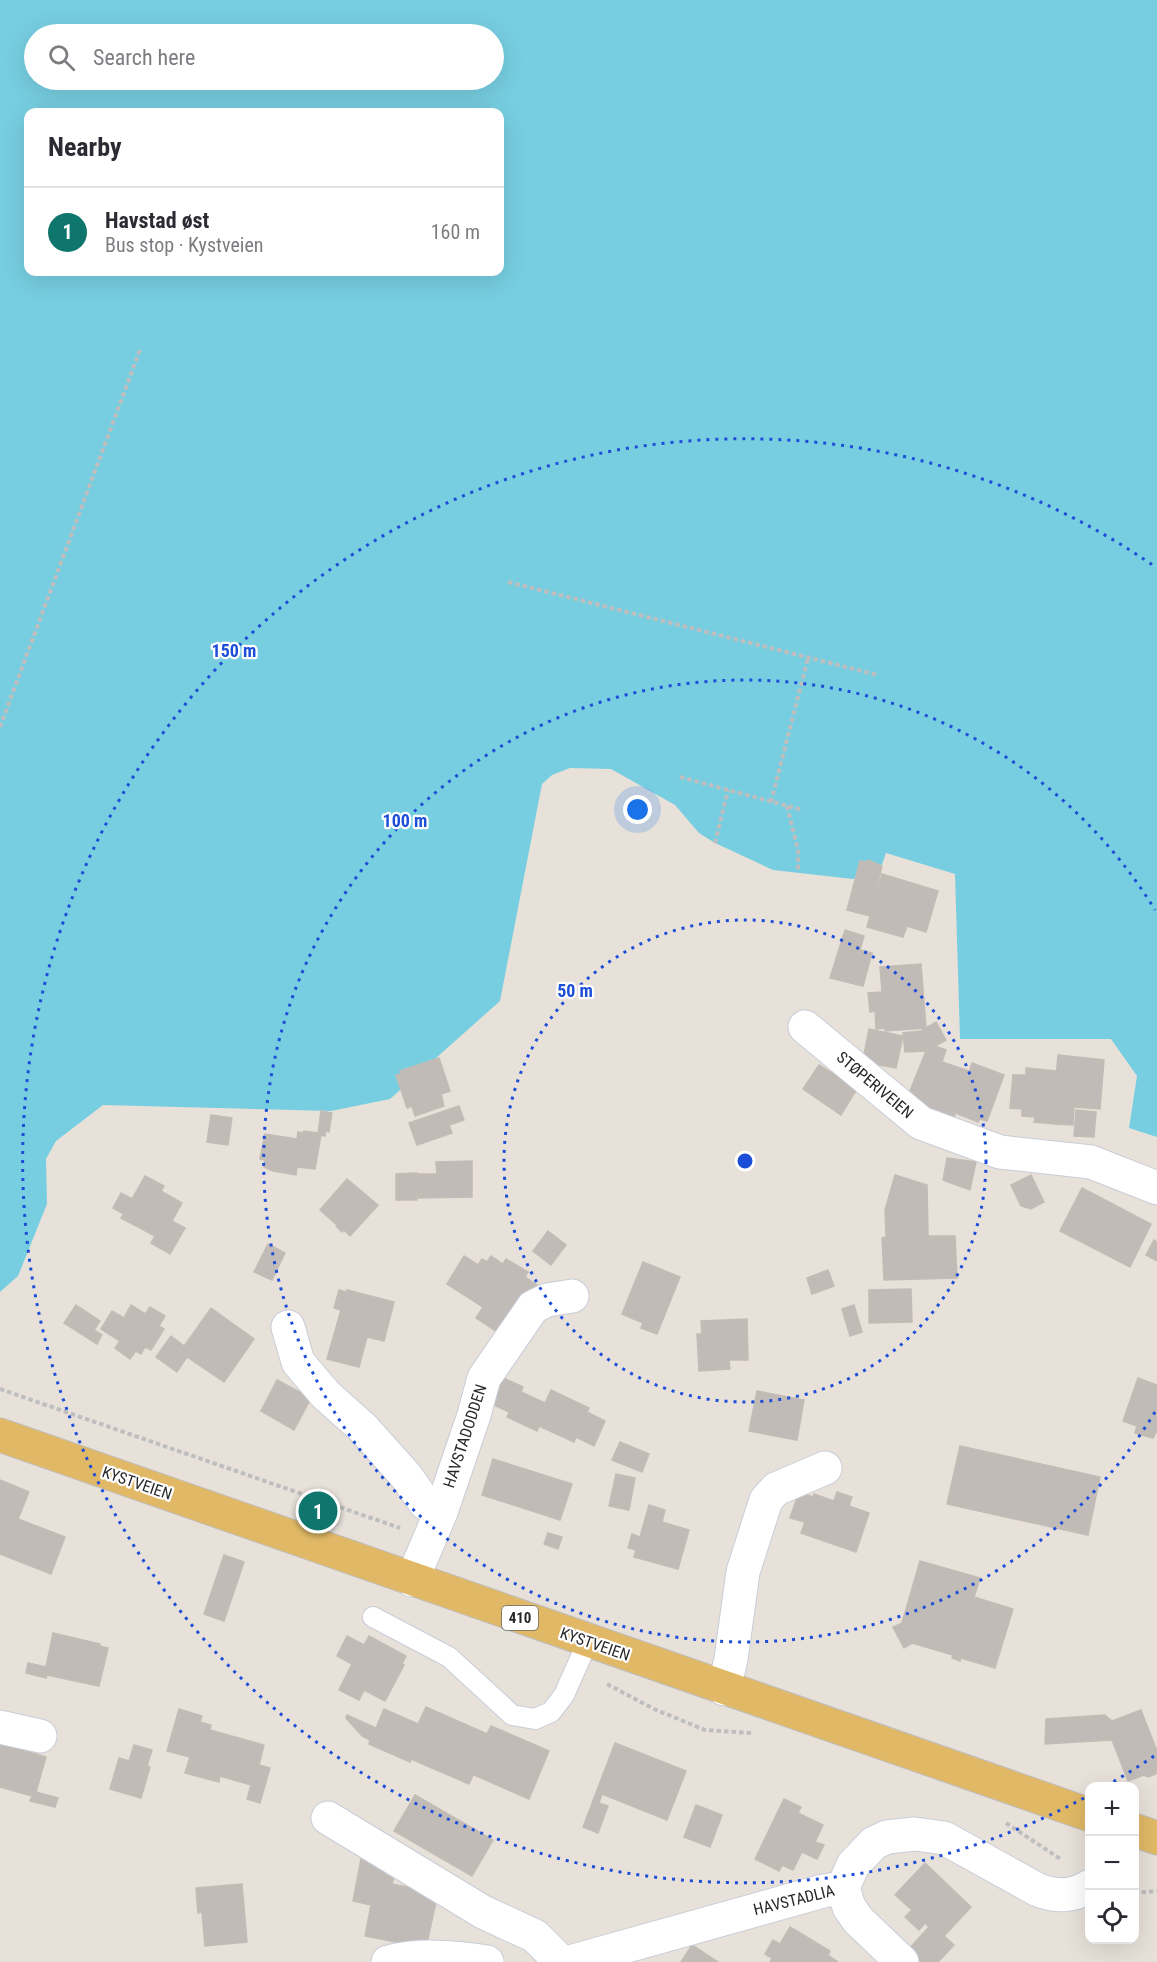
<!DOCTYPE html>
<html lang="en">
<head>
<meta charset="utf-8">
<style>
	:root { --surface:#fff; --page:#f7f7f7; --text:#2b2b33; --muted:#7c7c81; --line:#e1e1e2; --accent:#0f766e }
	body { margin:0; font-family:"Roboto Condensed",sans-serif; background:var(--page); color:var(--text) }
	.controls { position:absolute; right:18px; bottom:18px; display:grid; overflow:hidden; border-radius:12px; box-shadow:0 6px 24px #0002 }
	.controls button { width:54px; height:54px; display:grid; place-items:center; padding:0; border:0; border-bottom:2px solid var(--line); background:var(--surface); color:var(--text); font:30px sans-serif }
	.you { position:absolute; left:638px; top:810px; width:21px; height:21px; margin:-15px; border:4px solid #fff; border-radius:50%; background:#1a73e8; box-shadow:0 0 0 9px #1a73e833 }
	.badge { display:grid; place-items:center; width:39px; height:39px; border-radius:50%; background:var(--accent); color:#fff; font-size:20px; font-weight:700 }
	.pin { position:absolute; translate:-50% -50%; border:3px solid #fff; box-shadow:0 2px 6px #0006 }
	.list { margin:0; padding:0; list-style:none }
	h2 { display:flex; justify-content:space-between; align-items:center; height:78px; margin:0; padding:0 24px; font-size:26px }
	h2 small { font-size:20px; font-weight:400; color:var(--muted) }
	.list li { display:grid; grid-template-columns:39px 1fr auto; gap:18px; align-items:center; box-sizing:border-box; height:90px; padding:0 24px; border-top:2px solid var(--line) }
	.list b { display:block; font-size:22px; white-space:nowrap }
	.list p { margin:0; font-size:20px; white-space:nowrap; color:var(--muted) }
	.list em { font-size:20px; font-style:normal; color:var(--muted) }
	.icon { flex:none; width:33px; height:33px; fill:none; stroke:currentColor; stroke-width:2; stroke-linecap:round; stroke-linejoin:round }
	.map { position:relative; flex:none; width:1157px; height:1962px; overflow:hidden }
	.search { position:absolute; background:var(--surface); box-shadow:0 6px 24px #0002; left:24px; top:24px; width:480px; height:66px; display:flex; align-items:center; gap:15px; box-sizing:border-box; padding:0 21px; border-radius:33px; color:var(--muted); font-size:22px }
	.panel { position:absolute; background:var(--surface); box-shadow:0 6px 24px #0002; left:24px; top:108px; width:480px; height:168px; border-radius:12px }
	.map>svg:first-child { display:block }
	.water { fill:#77cee1; fill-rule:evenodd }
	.building { fill:#c1bbb7; stroke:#c3bcb4; stroke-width:1.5 }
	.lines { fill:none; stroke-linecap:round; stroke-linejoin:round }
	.service-casing { stroke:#c8cdd8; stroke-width:22 }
	.minor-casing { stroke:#c8cdd8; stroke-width:35 }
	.primary-casing { stroke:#bebebe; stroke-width:35 }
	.path { stroke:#bebebe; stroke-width:4; stroke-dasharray:4.5 3; stroke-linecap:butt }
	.service { stroke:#fff; stroke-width:20 }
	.minor { stroke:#fff; stroke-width:33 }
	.primary { stroke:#e1b966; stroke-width:33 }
	.ring { fill:none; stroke:#1d4ed8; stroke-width:3; stroke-dasharray:3 6 }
	.labels { text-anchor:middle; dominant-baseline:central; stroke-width:4.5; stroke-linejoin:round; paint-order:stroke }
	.shield { fill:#fff; stroke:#686868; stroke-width:1.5 }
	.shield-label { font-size:15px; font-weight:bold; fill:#272727 }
	.street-label { font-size:16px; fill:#272727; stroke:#fff }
	.centre { fill:#1d4ed8; stroke:#fff; stroke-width:3 }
	.ring-label { font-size:18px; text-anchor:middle; font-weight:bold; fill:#1d4ed8; stroke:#fff; stroke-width:4.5; stroke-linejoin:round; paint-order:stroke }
</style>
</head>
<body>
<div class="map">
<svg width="1157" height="1962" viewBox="0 0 1157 1962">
	<rect width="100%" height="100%" fill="#e8e1da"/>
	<path class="water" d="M0 0H1157V1137L1129 1128 1137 1076 1111 1039H960L955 874 886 853 881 867 853 879 773 870 715 843 699 833 675 805 611 769 570 768 552 775 542 784 500 1001 390 1099 331 1111 103 1105 56 1141 46 1159 47 1204 18 1276 0 1292ZM34 34H494V80H34ZM28 112H500V272H28Z"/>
	<g class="building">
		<path d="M868 860 882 866 870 916 847 910 860 861 867 862Z"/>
		<path d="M882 874 938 891 926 932 907 926 903 937 867 927Z"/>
		<path d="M845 930 864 936 860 950 872 953 863 986 830 978Z"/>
		<path d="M921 964 926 1028 885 1031V1028L876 1029 875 1011 870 1012 868 993 882 992 880 967Z"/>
		<path d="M936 1022 946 1040 927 1051 905 1052 903 1033 921 1031Z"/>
		<path d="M869 1029 903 1036 896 1068 868 1063 864 1055Z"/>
		<path d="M935 1046 946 1050 942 1062 969 1071 962 1090 964 1091 952 1122 921 1106 923 1101 908 1096 926 1051Z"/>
		<path d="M1058 1055 1104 1060 1100 1109 1074 1107 1073 1125 1055 1124 1058 1088H1055Z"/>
		<path d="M439 1058 450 1091 441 1094 444 1106 415 1116 412 1106 407 1108 396 1075 401 1074 400 1071Z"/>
		<path d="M972 1063 1004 1075 987 1121 980 1119 978 1122 956 1113Z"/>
		<path d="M819 1065 857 1089 841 1115 803 1089Z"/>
		<path d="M1026 1068 1056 1071 1055 1088H1058L1055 1124 1034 1122 1035 1117 1022 1116V1109L1010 1108 1013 1075H1026Z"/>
		<path d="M459 1106 464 1120 449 1125 452 1133 417 1145 409 1123Z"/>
		<path d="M1076 1110 1096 1112 1094 1137 1074 1136Z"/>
		<path d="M321 1111 332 1113 329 1132 325 1131V1136L321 1135 315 1169 297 1167 296 1175 273 1171 264 1167 265 1160 260 1159 265 1134 297 1139 298 1132 303 1133 304 1131 318 1133Z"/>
		<path d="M211 1115 232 1118 228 1145 207 1142Z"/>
		<path d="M947 1158 976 1162 970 1190 943 1180Z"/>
		<path d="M472 1161V1197L418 1198 417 1174H437L436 1162Z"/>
		<path d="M417 1173V1200H396V1174Z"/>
		<path d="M895 1175 927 1185 928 1236H955L957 1278 884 1280 882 1238 886 1237 885 1210Z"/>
		<path d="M1031 1175 1044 1202 1031 1209 1021 1206 1011 1185Z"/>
		<path d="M145 1176 164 1186 161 1191 182 1203 172 1221 185 1228 170 1254 151 1243 155 1236 121 1218 124 1214 113 1208 121 1193 132 1199Z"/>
		<path d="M347 1179 378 1205 350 1236 344 1230 342 1232 336 1226 337 1225 320 1210Z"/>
		<path d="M1082 1188 1151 1224 1130 1267 1060 1231Z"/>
		<path d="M548 1231 566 1245 551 1265 533 1251Z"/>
		<path d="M1154 1240 1157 1242V1261L1146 1255Z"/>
		<path d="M268 1244 285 1253 272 1280 254 1272Z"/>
		<path d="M464 1256 478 1265 482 1259 487 1262 491 1256 503 1264 506 1259 528 1272 525 1277 537 1285 513 1325 499 1333 476 1318 483 1307 447 1284Z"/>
		<path d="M643 1262 680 1277 657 1334 641 1328 643 1323 622 1314Z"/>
		<path d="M828 1270 834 1286 812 1294 807 1278Z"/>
		<path d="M911 1289 912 1322 869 1323V1290Z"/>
		<path d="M339 1290 346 1292 347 1290 394 1302 384 1341 367 1337 359 1367 327 1359 341 1310 334 1308Z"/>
		<path d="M76 1305 100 1321 94 1330 102 1335 97 1344 64 1323Z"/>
		<path d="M131 1305 145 1314 150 1307 165 1316 159 1326 164 1329 151 1350 145 1347 141 1354 136 1351 130 1359 115 1348 120 1341 101 1329 112 1311 124 1318Z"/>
		<path d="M854 1305 862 1332 850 1336 842 1309Z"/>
		<path d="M211 1308 254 1339 224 1382 180 1352Z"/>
		<path d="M747 1319 748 1360H729L730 1369 699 1371 697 1334H702L701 1321Z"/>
		<path d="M171 1336 184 1346 180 1352 187 1357 177 1372 156 1357Z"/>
		<path d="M497 1375 523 1387 521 1392 519 1391 509 1412 485 1401Z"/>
		<path d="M1138 1378 1157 1385V1431L1153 1438 1135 1433 1137 1426 1123 1421Z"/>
		<path d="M277 1380 311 1398 294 1430 261 1411Z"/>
		<path d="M551 1390 589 1408 587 1412 605 1421 594 1446 576 1437 574 1442 539 1426 537 1431 507 1417 519 1391 545 1403Z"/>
		<path d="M757 1391 804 1400 797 1440 749 1431Z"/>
		<path d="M620 1442 649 1454 642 1472 612 1460Z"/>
		<path d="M960 1446 1100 1477 1088 1535 947 1504Z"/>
		<path d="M493 1459 572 1484 560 1520 482 1495Z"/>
		<path d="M616 1474 635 1478 629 1510 609 1506Z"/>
		<path d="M0 1480 29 1492 18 1519 65 1537 51 1574 0 1554Z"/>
		<path d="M799 1492 813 1497 814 1494 834 1501 837 1492 852 1497 849 1506 869 1513 856 1552 801 1533 805 1522 790 1518Z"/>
		<path d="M649 1505 665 1510 662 1522 689 1530 678 1569 634 1557 636 1550 628 1548 632 1534 640 1537Z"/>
		<path d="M548 1533 562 1537 558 1549 544 1544Z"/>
		<path d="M224 1555 244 1562 224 1621 204 1614Z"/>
		<path d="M920 1561 980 1578 974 1597 1013 1609 995 1668 961 1658 960 1661 952 1658 953 1655 912 1643 904 1648 893 1627 902 1623Z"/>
		<path d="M53 1633 100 1644 99 1646 108 1648 99 1686 47 1675 46 1678 26 1673 28 1663 46 1667Z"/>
		<path d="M347 1636 364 1645 369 1636 406 1656 402 1664 404 1665 385 1701 364 1690 359 1700 339 1690 352 1664 337 1656Z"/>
		<path d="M426 1707 487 1734 491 1726 549 1751 529 1799 474 1775V1773L469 1784 411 1759 410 1762 369 1744 370 1740 362 1736 346 1718 347 1715 376 1728 384 1709 418 1724Z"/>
		<path d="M179 1709 202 1716 200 1722 211 1725 210 1730 264 1745 259 1765 270 1768 260 1803 247 1799 251 1785 220 1776 219 1782 185 1773 190 1757 167 1751Z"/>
		<path d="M1141 1710 1157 1751 1156 1774 1148 1777 1144 1775 1128 1781 1112 1740 1045 1744 1046 1719 1105 1715 1112 1721Z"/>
		<path d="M0 1741 16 1746 15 1748 46 1757 36 1792 58 1798 55 1807 30 1801 32 1796 0 1787Z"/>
		<path d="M615 1743 686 1771 667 1820 602 1794 599 1803 608 1806 598 1833 583 1827Z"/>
		<path d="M134 1745 152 1750 147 1766 150 1767 141 1798 110 1789 119 1758 129 1761Z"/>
		<path d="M415 1795 493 1840 472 1876 394 1831Z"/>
		<path d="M784 1799 801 1807 798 1813 823 1825 815 1842 824 1845 817 1859 802 1852 793 1870 782 1865 779 1871 755 1859Z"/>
		<path d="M696 1805 722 1815 710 1847 684 1837Z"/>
		<path d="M361 1859 387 1864 385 1875 394 1876 392 1884 422 1890 436 1902 426 1948 365 1936 371 1905 353 1901Z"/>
		<path d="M925 1863 971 1907 944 1936 954 1945 938 1962H919L907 1951 929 1927 925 1923 919 1930 905 1917 912 1910 895 1895Z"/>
		<path d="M242 1884 247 1942 205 1946 202 1912 198 1913 196 1888Z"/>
		<path d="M790 1927 830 1951 828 1955 838 1962H770L772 1958 765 1954 773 1940 780 1944Z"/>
		<path d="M692 1945 718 1962H681Z"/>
	</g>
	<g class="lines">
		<defs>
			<path id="service" d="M373 1617 449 1657 512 1715 535 1719 551 1712 564 1695 588 1641"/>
			<g id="minor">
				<path d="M805 1027 921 1123 1000 1152 1091 1162 1157 1188"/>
				<path d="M288 1327 298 1362 326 1395 363 1428 406 1476 425 1503 441 1512"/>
				<path d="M412 1580 441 1512 474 1415 484 1378 533 1307 547 1300 572 1296"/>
				<path d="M724 1689 731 1659 743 1572 766 1500 776 1489 825 1468"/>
				<path d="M0 1727 40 1736"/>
				<path d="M328 1818 483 1912 535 1936 561 1962"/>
				<path d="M843 1888 853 1865 874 1843 887 1837 915 1834 944 1838 1038 1890C1057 1897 1072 1897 1090 1886"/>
				<path d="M843 1888 849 1907 858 1920 902 1962"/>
				<path d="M388 1962C416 1954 457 1957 487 1962"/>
				<path d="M570 1962 823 1891 843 1888"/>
			</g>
			<g id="primary">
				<path d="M0 1435 1090 1815"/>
				<path d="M1134 1830 1157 1838"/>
			</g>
		</defs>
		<use href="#service" class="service-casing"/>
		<use href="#minor" class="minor-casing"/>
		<use href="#primary" class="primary-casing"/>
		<g class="path">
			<path d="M508 582 878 675"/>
			<path d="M0 727 141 347"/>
			<path d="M680 777 803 810"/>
			<path d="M771 802 808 658"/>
			<path d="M787 806 798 850V872"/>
			<path d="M715 843 728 790"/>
			<path d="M0 1389 400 1528"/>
			<path d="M607 1684 654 1709 705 1730 751 1733"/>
			<path d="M1006 1823 1062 1860"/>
			<path d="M1134 1893 1157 1891"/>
		</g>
		<use href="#service" class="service"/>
		<use href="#minor" class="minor"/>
		<use href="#primary" class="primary"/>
	</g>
	<g class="ring">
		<circle cx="745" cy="1161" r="241"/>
		<path d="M1155 1412A481 481 0 1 1 1155 910"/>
		<path d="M1154 1756A722 722 0 0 1 1106 1786M1084 1798A722 722 0 1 1 1154 566"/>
	</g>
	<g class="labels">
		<rect class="shield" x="502" y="1606" width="36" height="24" rx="4.5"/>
		<g class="shield-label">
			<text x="520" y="1618">410</text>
		</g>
		<g class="street-label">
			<text transform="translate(875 1085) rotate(40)">STØPERIVEIEN</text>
			<text transform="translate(465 1436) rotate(-72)">HAVSTADODDEN</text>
			<text transform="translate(137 1483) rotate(19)">KYSTVEIEN</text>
			<text transform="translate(595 1644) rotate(19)">KYSTVEIEN</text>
			<text transform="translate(794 1900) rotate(-14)">HAVSTADLIA</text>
		</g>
	</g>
	<circle cx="745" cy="1161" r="9" class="centre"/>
	<g class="ring-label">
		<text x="234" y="657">150 m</text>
		<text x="405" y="827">100 m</text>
		<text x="575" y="997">50 m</text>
	</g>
</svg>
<div class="controls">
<button>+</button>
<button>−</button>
<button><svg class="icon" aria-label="locate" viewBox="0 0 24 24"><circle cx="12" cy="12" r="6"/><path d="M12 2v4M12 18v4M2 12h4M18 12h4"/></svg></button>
</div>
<div class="you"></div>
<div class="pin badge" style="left:318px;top:1511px">1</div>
<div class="search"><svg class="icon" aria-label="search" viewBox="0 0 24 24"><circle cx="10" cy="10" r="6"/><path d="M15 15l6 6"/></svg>Search here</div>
<section class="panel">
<h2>Nearby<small></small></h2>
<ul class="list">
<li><span class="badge">1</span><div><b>Havstad øst</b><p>Bus stop · Kystveien</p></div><em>160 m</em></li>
</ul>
</section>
</div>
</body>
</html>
